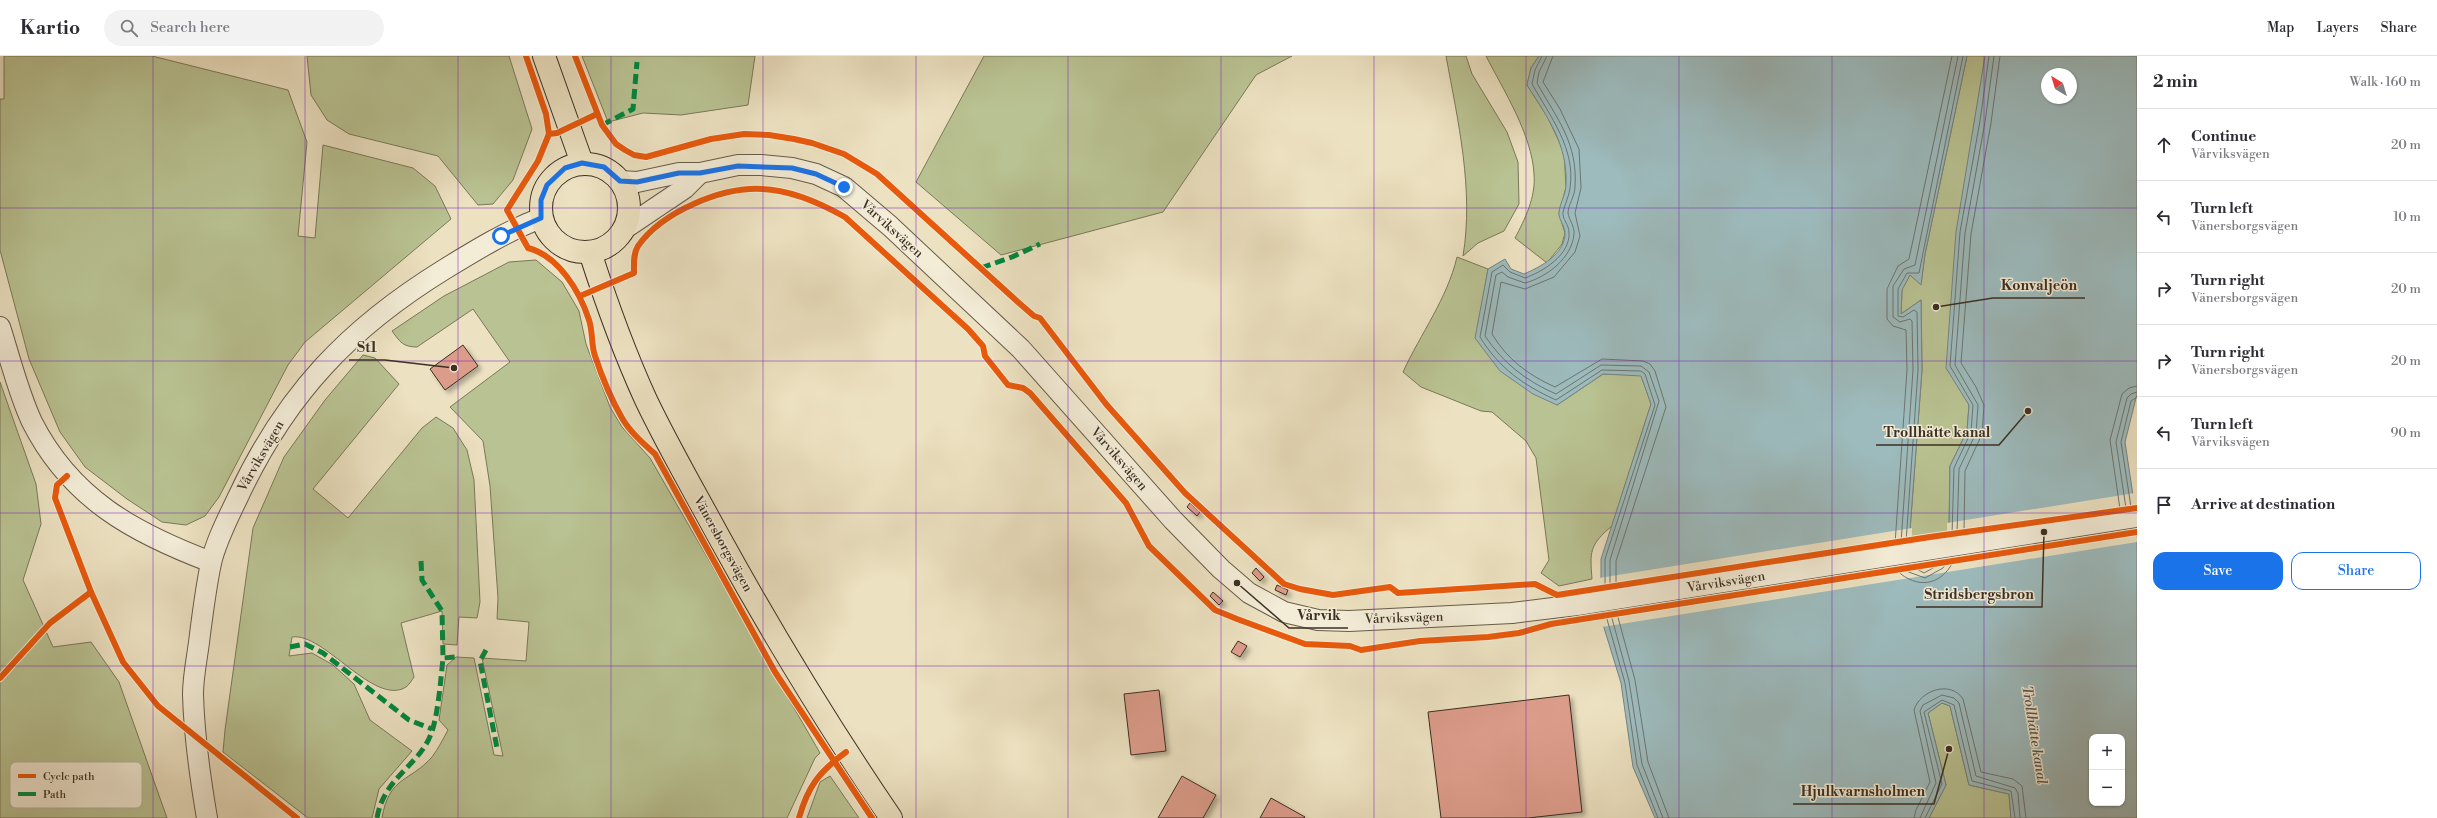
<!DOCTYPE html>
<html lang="en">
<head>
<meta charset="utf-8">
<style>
	:root { --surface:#fff; --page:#f2f2f3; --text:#2b2b33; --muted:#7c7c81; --line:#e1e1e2; --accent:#1a73e8 }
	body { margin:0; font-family:"Libre Bodoni",serif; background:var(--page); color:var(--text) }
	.controls { position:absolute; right:12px; bottom:12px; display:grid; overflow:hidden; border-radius:8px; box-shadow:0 1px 3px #0004 }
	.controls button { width:36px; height:36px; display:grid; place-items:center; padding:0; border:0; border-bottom:1px solid var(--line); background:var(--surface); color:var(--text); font:20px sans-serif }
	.compass { position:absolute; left:2041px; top:12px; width:36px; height:36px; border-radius:50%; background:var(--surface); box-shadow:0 1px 3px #0004; rotate:322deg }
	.stop { position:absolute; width:12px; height:12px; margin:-9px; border:3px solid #1a73e8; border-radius:50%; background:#fff }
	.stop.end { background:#1a73e8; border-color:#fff; box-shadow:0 1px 4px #0008 }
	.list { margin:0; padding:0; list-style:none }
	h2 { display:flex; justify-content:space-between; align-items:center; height:52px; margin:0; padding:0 16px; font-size:17px }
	h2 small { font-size:13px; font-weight:400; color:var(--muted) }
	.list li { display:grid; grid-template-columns:26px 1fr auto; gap:12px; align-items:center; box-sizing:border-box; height:72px; padding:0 16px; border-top:1px solid var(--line) }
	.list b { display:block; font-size:15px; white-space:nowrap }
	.list p { margin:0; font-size:13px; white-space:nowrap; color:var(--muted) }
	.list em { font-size:13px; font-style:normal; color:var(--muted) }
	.actions { display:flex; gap:8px; padding:12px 16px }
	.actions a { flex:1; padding:9px 0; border:1px solid var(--accent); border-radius:12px; text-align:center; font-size:14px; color:var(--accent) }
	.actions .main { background:var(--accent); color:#fff }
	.icon { flex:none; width:22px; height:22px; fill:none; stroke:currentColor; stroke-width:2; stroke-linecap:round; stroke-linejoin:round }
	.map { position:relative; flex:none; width:2137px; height:762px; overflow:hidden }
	header { display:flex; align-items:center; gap:24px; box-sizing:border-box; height:56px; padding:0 20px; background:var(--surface); border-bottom:1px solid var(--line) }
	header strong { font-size:19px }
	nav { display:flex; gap:22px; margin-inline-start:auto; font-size:14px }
	.search { width:280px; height:36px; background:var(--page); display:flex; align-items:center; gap:10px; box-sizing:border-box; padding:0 14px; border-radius:22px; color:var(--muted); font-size:15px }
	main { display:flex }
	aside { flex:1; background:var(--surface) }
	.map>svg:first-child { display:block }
	.green { fill:#b9c292; stroke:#7a785a }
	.water { fill:#9dbbbd; stroke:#76837f; fill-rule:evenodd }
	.pier { fill:#ece1c1 }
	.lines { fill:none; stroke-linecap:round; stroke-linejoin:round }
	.shore { stroke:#6c7570; stroke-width:1 }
	.building { fill:#dc9c8a; stroke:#3c2f23; filter:url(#shadow) }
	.minor-casing { stroke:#685c4a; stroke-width:22 }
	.major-casing { stroke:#3c2f23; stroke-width:24 }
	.minor { stroke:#f3ecd7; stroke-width:20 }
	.major { stroke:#ece1c1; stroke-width:22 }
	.quiet { stroke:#00873e; stroke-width:5; stroke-dasharray:10 5; stroke-linecap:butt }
	.cycleway-casing { stroke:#f3ecd7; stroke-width:8 }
	.cycleway { stroke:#e8590c; stroke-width:6 }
	.route { stroke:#1a73e8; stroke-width:5 }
	.grid { fill:none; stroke:#7b2cbf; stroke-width:1; stroke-opacity:0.55 }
	.labels { text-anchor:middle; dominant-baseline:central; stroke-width:3; stroke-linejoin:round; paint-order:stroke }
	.street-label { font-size:13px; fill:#3c2f23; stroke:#f3ecd7 }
	.water-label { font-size:14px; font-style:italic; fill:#54524a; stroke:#f3ecd7 }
	.key { fill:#f3ecd7; stroke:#bcb3a1; stroke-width:1 }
	.key-label { font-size:11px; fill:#3c2f23 }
	.leader { fill:none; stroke:#3c2f23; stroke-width:1.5 }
	.callout-dot { fill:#3c2f23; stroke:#f3ecd7; stroke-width:1.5 }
	.callout-label { font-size:14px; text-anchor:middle; font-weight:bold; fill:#3c2f23; stroke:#f3ecd7; stroke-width:3; stroke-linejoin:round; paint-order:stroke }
</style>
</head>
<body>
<header>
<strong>Kartio</strong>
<div class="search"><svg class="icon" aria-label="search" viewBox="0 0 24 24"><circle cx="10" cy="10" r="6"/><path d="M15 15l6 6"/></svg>Search here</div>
<nav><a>Map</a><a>Layers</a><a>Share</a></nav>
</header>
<main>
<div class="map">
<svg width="2137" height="762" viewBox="0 0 2137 762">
	<defs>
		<filter id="shadow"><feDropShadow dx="3.5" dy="3.5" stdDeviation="2" flood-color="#0004"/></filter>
	</defs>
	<rect width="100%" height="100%" fill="#ece1c1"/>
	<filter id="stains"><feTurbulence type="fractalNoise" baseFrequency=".005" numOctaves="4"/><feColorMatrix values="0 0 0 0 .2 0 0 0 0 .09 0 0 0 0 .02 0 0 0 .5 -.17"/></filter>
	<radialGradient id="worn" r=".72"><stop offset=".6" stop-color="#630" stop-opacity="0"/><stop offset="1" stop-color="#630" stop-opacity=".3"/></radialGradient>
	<g class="green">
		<path d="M4 0H152L288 34 307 86 298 180 315 182 323 89 413 112 435 130 451 163 305 286 288 309 219 441 205 460 186 469 162 466 127 443 85 411 60 376 29 303 0 194V43H4Z"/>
		<path d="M307 0H509L532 73 513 124 493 148 478 149 438 100 349 78 327 64 311 39Z"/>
		<path d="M582 0H755L748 49 681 59 643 57 608 66Z"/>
		<path d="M984 0H1292L1256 19 1163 156 1001 199 916 126Z"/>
		<path d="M1446 0H1466L1472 18 1507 76 1518 106 1519 148 1504 175 1478 187 1463 200C1474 134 1458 65 1446 0Z"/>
		<path d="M1486 0H1539L1531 12 1527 29 1547 60 1564 96 1566 131 1559 158 1565 177 1562 188 1547 207 1515 182C1525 163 1536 141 1534 118 1532 79 1504 35 1486 0Z"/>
		<path d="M1967 0H1985L1976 65 1963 337 1969 349 1967 375 1950 410 1949 475 1938 505 1923 513 1910 507V474L1922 314 1921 244 1901 258 1902 233 1910 219 1921 228 1925 198Z"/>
		<path d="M1457 201 1488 213 1476 282 1557 349 1603 318 1641 319 1651 348 1612 470C1589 489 1590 496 1592 523L1559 530 1541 517 1549 504 1536 402 1526 385 1492 356 1481 355 1421 331 1403 316C1421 277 1447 243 1457 201Z"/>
		<path d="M536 204 562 226 579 255 586 288 610 351 622 371 650 402 820 697 815 702 787 762H382C389 720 410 726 432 701 438 693 443 683 448 674L439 664 447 609 456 601 474 602 494 699 503 700 482 602 526 605 529 566 497 563 498 542 490 430 483 385 450 351 510 306 473 253 417 291C403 291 400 286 392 275L444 240 509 206Z"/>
		<path d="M363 299 375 302 399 328 313 433 348 462 422 372 436 361 453 372 467 394 474 424 480 546 477 562 459 561 457 589 443 588 442 555 401 567 414 621C412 624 409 629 406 631 374 651 324 576 292 581L289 600 312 597 333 609 354 628 370 664 412 695 379 733 372 762H308L223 696 225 674 253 472 284 401 325 344Z"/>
		<path d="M0 326 36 428 41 468 23 524 53 591 91 586 119 626 167 762H0Z"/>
		<path d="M1942 647 1950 650 1969 729 2009 738 2011 762H1929L1946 729 1928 657Z"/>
		<path d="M830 720 859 762H807L820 726Z"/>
	</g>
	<path class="water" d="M1539 0H1967L1925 198 1921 229 1910 219 1902 234 1901 258 1921 244 1922 314 1910 474V507L1923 513 1938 505 1949 475 1950 410 1967 375 1969 349 1946 312 1956 176 1985 0H2137V338L2125 386 2137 466V762H2011L2009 738 1969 729 1950 650 1942 647 1928 657 1946 729 1929 762H1655L1633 711 1621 627 1601 562V503L1651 348 1641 320 1603 318 1557 349 1533 338 1500 315 1475 282 1488 213 1505 203 1511 213 1524 218C1540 211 1566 198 1565 176 1565 170 1558 163 1559 156 1560 147 1566 138 1566 129 1568 89 1548 62 1527 29L1531 12ZM2047 18H2071V42H2047ZM2092 681H2122V747H2092Z"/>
	<path class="pier" d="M2135 437 2137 486 1602 571 1599 562V522L1912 472V506L1923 511 1936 503 1947 474V467Z"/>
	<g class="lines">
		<g class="shore">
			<path d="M1542 0 1535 14 1532 28C1550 60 1576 93 1570 132 1569 140 1565 148 1563 156 1562 163 1569 169 1569 176 1571 199 1542 216 1525 222L1510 216 1503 209 1492 216 1480 281C1499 312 1523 329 1556 344L1602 314 1641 315 1645 318 1655 349 1605 503V533"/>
			<path d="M1547 0 1539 16 1537 27C1557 63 1578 87 1575 131 1575 140 1568 149 1568 157 1569 164 1575 171 1574 178 1572 202 1547 221 1525 227L1508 221 1502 216 1496 219 1485 280C1503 307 1526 325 1556 338L1601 309 1641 310 1649 316 1659 345 1610 504V533"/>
			<path d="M1553 0 1543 26 1560 53 1579 93 1581 132 1575 157 1580 180 1575 196 1554 221 1525 233 1501 226 1492 278C1507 303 1528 319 1555 331L1602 303 1643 305 1650 308 1655 315 1666 351 1616 505V532"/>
			<path d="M2131 451 2121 386 2131 345 2137 341"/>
			<path d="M2126 452 2116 386 2127 342 2131 338 2137 336"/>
			<path d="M2120 453 2110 384 2122 338 2129 332 2137 330"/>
			<path d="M1964 477 1965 415 1982 378 1984 349 1976 331 1961 307 1971 178 1991 67 2000 0"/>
			<path d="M1957 478 1959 413 1976 377 1978 349 1955 309 1965 177 1985 66 1994 0"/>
			<path d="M1952 479 1954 412 1971 376 1973 349 1950 310 1960 176 1980 65 1989 0"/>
			<path d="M1906 486 1918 314 1917 256 1914 254 1903 261 1898 260V233L1907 217H1919L1963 0"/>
			<path d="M1901 487 1913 314 1912 265 1910 263 1900 266 1893 261V230L1904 213 1915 209 1958 0"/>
			<path d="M1895 488 1907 314 1906 274 1893 270 1887 263V233L1898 210 1909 203 1952 0"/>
			<path d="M1907 508 1924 517 1940 508 1943 503"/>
			<path d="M1902 509 1906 515 1925 522 1943 512 1949 502"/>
			<path d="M1896 510C1898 517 1903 520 1909 523 1929 533 1948 521 1955 501"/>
			<path d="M1616 554 1635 624 1648 706 1669 762"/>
			<path d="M1610 555 1629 625 1642 708 1663 762"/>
			<path d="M1605 556 1625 627 1637 709 1658 762"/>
			<path d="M1914 762 1916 754 1930 726 1914 654C1920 634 1951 624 1963 643L1981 716 2013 723 2022 730 2026 762"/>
			<path d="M1920 762 1936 727 1920 655 1923 649 1942 639 1954 642 1959 647 1976 720 2015 732 2018 737 2020 762"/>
			<path d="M1925 762 1942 728 1924 656 1942 644 1954 649 1972 725 2011 735 2015 762"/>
		</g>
	</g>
	<g class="building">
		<path d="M463 289 478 310 445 334 430 313Z"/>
		<path d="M1190 447 1200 456 1197 460 1187 451Z"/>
		<path d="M1256 512 1264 521 1260 525 1252 517Z"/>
		<path d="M1277 529 1288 534 1286 539 1275 534Z"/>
		<path d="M1213 536 1223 545 1219 549 1210 540Z"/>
		<path d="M1238 585 1247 590 1240 601 1231 596Z"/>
		<path d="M1159 634 1166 695 1131 699 1124 638Z"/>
		<path d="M1569 639 1582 756 1528 762H1441L1428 656Z"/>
		<path d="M1182 720 1216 739 1203 762H1158Z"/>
		<path d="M1271 742 1305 761 1304 762H1260Z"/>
	</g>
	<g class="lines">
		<defs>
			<g id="minor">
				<path d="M620 125 637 126 679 117H700L738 109H761L792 112 816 118 844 131 890 170 1021 293 1173 464 1221 513 1249 537 1284 556 1318 564 1349 565 1512 557 1577 549 2137 461"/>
				<path d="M624 173 685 132 700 117"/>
				<path d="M0 271C10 302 18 336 32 366 71 443 134 477 211 506"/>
				<path d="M207 762C200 721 194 680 193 638 193 619 198 598 200 578 203 555 206 531 211 507 216 485 228 462 238 441 286 338 349 272 445 213 476 194 507 175 541 162"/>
			</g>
			<g id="major">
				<path d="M544 0 582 107"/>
				<circle cx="585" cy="152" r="44"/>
				<path d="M590 196C606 246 624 296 646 344 668 390 694 435 719 481 772 577 829 671 891 762"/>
			</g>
		</defs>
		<use href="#minor" class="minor-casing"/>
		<use href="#major" class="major-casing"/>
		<use href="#minor" class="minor"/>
		<use href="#major" class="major"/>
		<g class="quiet">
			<path d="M602 69 633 53 637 6"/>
			<path d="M981 212 1012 201 1040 188"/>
			<path d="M421 505 422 524 442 555 443 602"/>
			<path d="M290 591 305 588 323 597 409 664 432 673"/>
			<path d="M486 594 480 605 497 692"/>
			<path d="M377 762C384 721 419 710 431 678 438 660 441 622 443 602L456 601"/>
		</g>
		<defs>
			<g id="cycleway">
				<path d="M526 0 546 58 549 78"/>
				<path d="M575 0 602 69 616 88 625 94 634 99 646 101 711 83 744 78 769 79 794 83 812 87 844 98 877 118 1019 247 1034 260 1040 262 1106 348 1185 437 1284 528 1300 533 1333 539 1390 531 1398 537 1535 528 1557 539 1930 481 2137 452"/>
				<path d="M597 58 557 77 549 78 538 105 507 154 528 192C559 200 580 236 589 264 593 276 591 288 595 300 602 321 611 343 622 362 630 376 643 387 655 398L775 616 872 762"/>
				<path d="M580 240 634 217C634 208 633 198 638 190 662 156 721 131 762 133 791 134 820 147 845 161L968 273 983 290 985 300 1008 329 1023 332 1030 337 1126 447 1149 490 1215 554 1237 563 1305 588 1350 590 1361 594 1420 585 1488 581 1519 577 1551 568 2137 476"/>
				<path d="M67 420 57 429 55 442 91 536 123 606 158 650 297 762"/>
				<path d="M0 622 50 567 91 536"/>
				<path d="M799 762C808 730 819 716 846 696"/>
			</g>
		</defs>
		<use href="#cycleway" class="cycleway-casing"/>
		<use href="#cycleway" class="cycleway"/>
	</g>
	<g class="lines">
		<path class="route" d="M501 180 541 162V144L547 129 565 112 582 107 604 111 620 125 637 126 679 117H700L738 110 792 112 816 118 844 131"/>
	</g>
	<path class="grid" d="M153 0V762M305 0V762M458 0V762M611 0V762M763 0V762M916 0V762M1068 0V762M1221 0V762M1374 0V762M1526 0V762M1679 0V762M1832 0V762M1984 0V762M0 152H2137M0 305H2137M0 457H2137M0 610H2137"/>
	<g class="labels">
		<g class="street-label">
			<text transform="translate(892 173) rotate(42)">Vårviksvägen</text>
			<text transform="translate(261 400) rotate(-60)">Vårviksvägen</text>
			<text transform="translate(1119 403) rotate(49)">Vårviksvägen</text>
			<text transform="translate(723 488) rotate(61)">Vänersborgsvägen</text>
			<text transform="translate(1726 526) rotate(-9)">Vårviksvägen</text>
			<text transform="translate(1404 562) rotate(-2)">Vårviksvägen</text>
		</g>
		<g class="water-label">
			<text transform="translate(2034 679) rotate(81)">Trollhätte kanal</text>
		</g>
	</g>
	<rect x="10" y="706" width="132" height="46" rx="6" class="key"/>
	<rect x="18" y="718" width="18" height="4" fill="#e8590c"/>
	<rect x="18" y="736" width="18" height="4" fill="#00873e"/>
	<g class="key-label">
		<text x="43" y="724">Cycle path</text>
		<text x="43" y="742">Path</text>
	</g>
	<path class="leader" d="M1936 251L1993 242H2085M454 312L385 304H349M2028 355L1999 389H1876M2044 476L2042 551H1916M1237 527L1289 572H1348M1949 693L1934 748H1793"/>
	<g class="callout-dot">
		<circle cx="1936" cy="251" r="4"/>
		<circle cx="454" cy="312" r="4"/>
		<circle cx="2028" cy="355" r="4"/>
		<circle cx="2044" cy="476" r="4"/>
		<circle cx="1237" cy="527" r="4"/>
		<circle cx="1949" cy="693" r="4"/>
	</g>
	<g class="callout-label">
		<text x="2039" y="234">Konvaljeön</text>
		<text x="367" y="296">St1</text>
		<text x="1937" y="381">Trollhätte kanal</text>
		<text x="1979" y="543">Stridsbergsbron</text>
		<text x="1319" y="564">Vårvik</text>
		<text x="1863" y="740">Hjulkvarnsholmen</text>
	</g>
	<rect width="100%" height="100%" filter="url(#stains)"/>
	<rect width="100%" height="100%" fill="url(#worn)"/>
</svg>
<div class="controls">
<button>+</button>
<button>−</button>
</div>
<svg class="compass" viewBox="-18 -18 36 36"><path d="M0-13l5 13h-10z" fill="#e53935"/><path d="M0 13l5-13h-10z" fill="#7c7c81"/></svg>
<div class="stop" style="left:501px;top:180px"></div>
<div class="stop end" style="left:844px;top:131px"></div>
</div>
<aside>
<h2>2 min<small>Walk · 160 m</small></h2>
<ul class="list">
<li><svg class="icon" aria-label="ahead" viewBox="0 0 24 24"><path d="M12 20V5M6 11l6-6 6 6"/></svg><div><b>Continue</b><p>Vårviksvägen</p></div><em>20 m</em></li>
<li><svg class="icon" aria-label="left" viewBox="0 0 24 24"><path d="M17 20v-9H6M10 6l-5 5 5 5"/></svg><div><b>Turn left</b><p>Vänersborgsvägen</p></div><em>10 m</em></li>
<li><svg class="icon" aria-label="right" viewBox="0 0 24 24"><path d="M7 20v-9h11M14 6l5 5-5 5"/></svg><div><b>Turn right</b><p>Vänersborgsvägen</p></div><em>20 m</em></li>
<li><svg class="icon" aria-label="right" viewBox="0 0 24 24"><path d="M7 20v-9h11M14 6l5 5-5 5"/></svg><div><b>Turn right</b><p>Vänersborgsvägen</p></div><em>20 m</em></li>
<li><svg class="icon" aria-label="left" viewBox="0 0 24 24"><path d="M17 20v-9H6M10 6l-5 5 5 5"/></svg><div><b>Turn left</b><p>Vårviksvägen</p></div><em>90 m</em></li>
<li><svg class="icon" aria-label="arrive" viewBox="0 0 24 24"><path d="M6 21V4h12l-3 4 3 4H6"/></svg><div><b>Arrive at destination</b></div></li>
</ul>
<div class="actions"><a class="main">Save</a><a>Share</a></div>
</aside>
</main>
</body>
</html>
